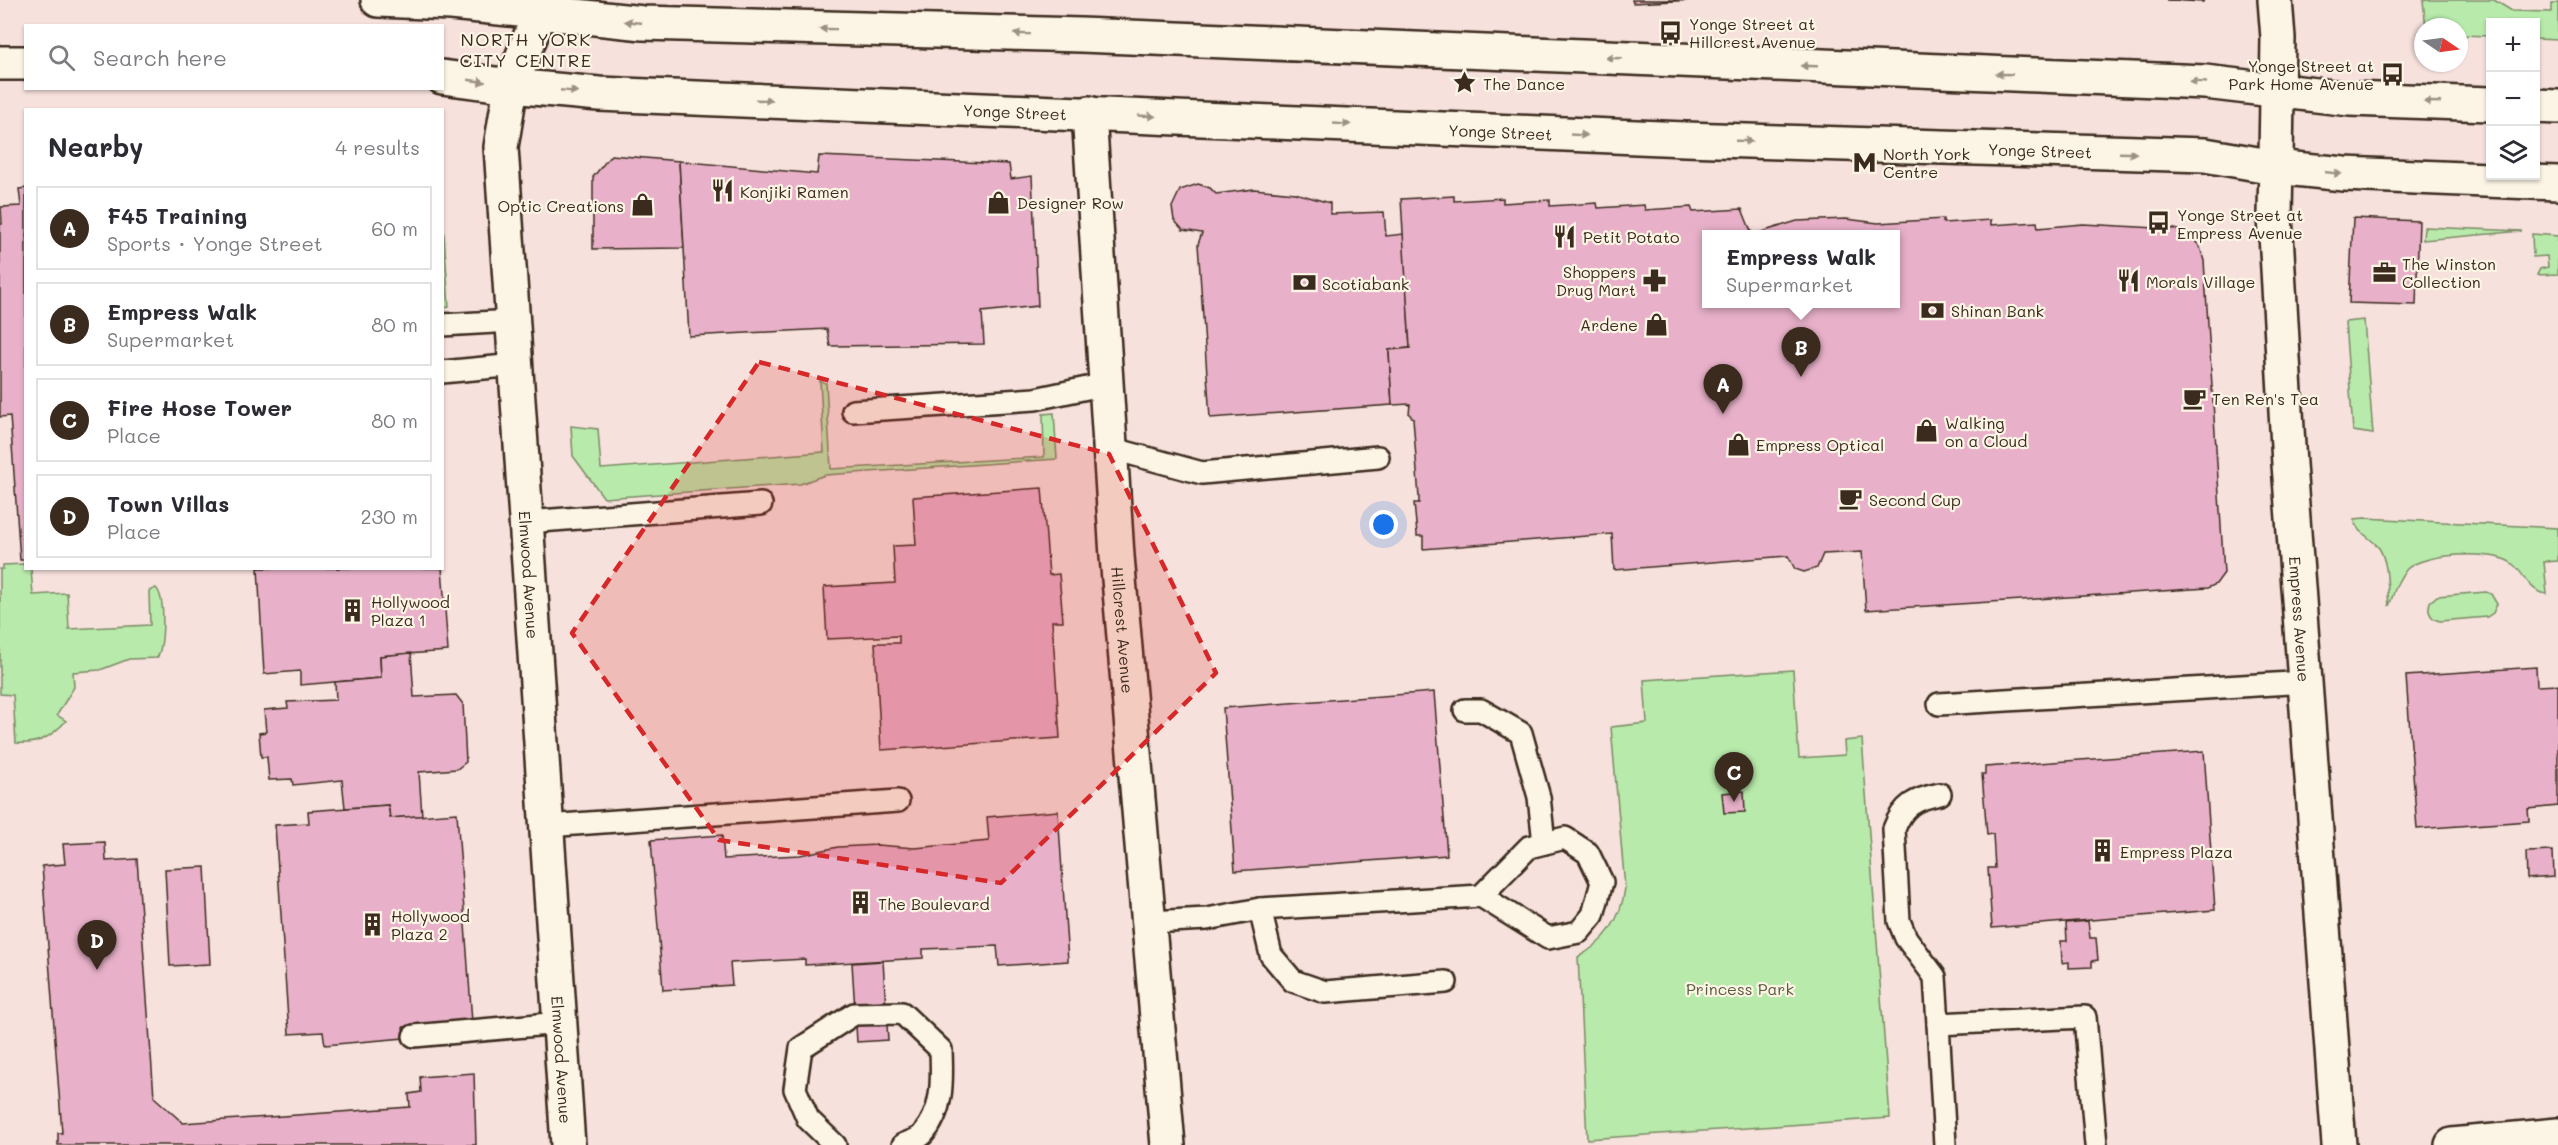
<!DOCTYPE html>
<html lang="en">
<head>
<meta charset="utf-8">
<style>
	:root { --surface:#fff; --page:#f7f7f7; --text:#2b2b33; --muted:#7c7c81; --line:#e1e1e2; --accent:#3b2a1e }
	body { margin:0; font-family:Mali,sans-serif; background:var(--page); color:var(--text) }
	.controls { position:absolute; right:18px; top:18px; display:grid; overflow:hidden; border-radius:0px; box-shadow:0 2px 4px #0004 }
	.controls button { width:54px; height:54px; display:grid; place-items:center; padding:0; border:0; border-bottom:2px solid var(--line); background:var(--surface); color:var(--text); font:30px sans-serif }
	.compass { position:absolute; left:2414px; top:18px; width:54px; height:54px; border-radius:50%; background:var(--surface); box-shadow:0 2px 4px #0004; rotate:103deg }
	.you { position:absolute; left:1384px; top:525px; width:21px; height:21px; margin:-15px; border:4px solid #fff; border-radius:50%; background:#1a73e8; box-shadow:0 0 0 9px #1a73e833 }
	.badge { display:grid; place-items:center; width:39px; height:39px; border-radius:50%; background:var(--accent); color:#fff; font-size:20px; font-weight:700 }
	.pin { position:absolute; translate:-50% -50px; filter:drop-shadow(0 2px 3px #0008) }
	.pin::after { content:''; position:absolute; top:32px; width:21px; height:18px; background:inherit; clip-path:polygon(0 0,100% 0,50% 100%) }
	.popup { position:absolute; left:1702px; top:230px; width:198px; height:78px; box-sizing:border-box; display:grid; place-content:center; border-radius:0px; background:var(--surface); filter:drop-shadow(0 2px 4px #0005); font-size:20px; white-space:nowrap; color:var(--muted) }
	.popup b { font-size:22px; color:var(--text) }
	.popup::after { content:''; position:absolute; left:50%; top:100%; margin-left:-12px; border:12px solid transparent; border-top-color:var(--surface) }
	.list { margin:0; padding:0; list-style:none }
	h2 { display:flex; justify-content:space-between; align-items:center; height:78px; margin:0; padding:0 24px; font-size:26px }
	h2 small { font-size:20px; font-weight:400; color:var(--muted) }
	.list li { display:grid; grid-template-columns:39px 1fr auto; gap:18px; align-items:center; box-sizing:border-box; height:84px; margin:0 12px 12px; padding:0 12px; border:2px solid var(--line); border-radius:0px }
	.list b { display:block; font-size:22px; white-space:nowrap }
	.list p { margin:0; font-size:20px; white-space:nowrap; color:var(--muted) }
	.list em { font-size:20px; font-style:normal; color:var(--muted) }
	.icon { flex:none; width:33px; height:33px; fill:none; stroke:currentColor; stroke-width:2; stroke-linecap:round; stroke-linejoin:round }
	.map { position:relative; flex:none; width:2558px; height:1145px; overflow:hidden }
	.search { position:absolute; background:var(--surface); box-shadow:0 2px 4px #0004; left:24px; top:24px; width:420px; height:66px; display:flex; align-items:center; gap:15px; box-sizing:border-box; padding:0 21px; border-radius:0px; color:var(--muted); font-size:22px }
	.panel { position:absolute; background:var(--surface); box-shadow:0 2px 4px #0004; left:24px; top:108px; width:420px; height:462px; border-radius:0px }
	.map>svg:first-child { display:block }
	.green { fill:#b8eaab; stroke:#7a8a64; stroke-width:1.5 }
	.building { fill:#e8b1c9; stroke:#3b2a1e; stroke-width:1.5 }
	.lines { fill:none; stroke-linecap:round; stroke-linejoin:round }
	.service-casing { stroke:#3b2a1e; stroke-width:26 }
	.minor-casing { stroke:#3b2a1e; stroke-width:38 }
	.tertiary-casing { stroke:#3b2a1e; stroke-width:38 }
	.primary-casing { stroke:#3b2a1e; stroke-width:38 }
	.service { stroke:#fcf5e5; stroke-width:21 }
	.minor { stroke:#fcf5e5; stroke-width:33 }
	.tertiary { stroke:#fcf5e5; stroke-width:33 }
	.primary { stroke:#fcf5e5; stroke-width:33 }
	.oneway { fill:#9c9082 }
	.marked { fill:#d62828; fill-opacity:0.2; stroke:#d62828; stroke-width:4.5; stroke-dasharray:12 8; stroke-linejoin:round }
	.labels { text-anchor:middle; dominant-baseline:central; stroke-width:4.5; stroke-linejoin:round; paint-order:stroke }
	.poi-label { font-size:16px; fill:#3b2a1e; stroke:#fcf5e5; text-anchor:start }
	.street-label { font-size:16px; fill:#3b2a1e; stroke:#fcf5e5 }
	.park-label { font-size:16px; fill:#5a5a41; stroke:#fcf5e5 }
	.neighbourhood-label { font-size:18px; letter-spacing:1.5px; fill:#3b2a1e; stroke:#fcf5e5 }
</style>
</head>
<body>
<div class="map">
<svg width="2558" height="1145" viewBox="0 0 2558 1145">
	<rect width="100%" height="100%" fill="#f6e1dd"/>
	<filter id="ink" filterUnits="userSpaceOnUse"><feTurbulence type="fractalNoise" baseFrequency=".0167" numOctaves="2"/><feDisplacementMap in="SourceGraphic" scale="12" xChannelSelector="R" yChannelSelector="G"/><feConvolveMatrix kernelMatrix="1 2 1 2 8 2 1 2 1" color-interpolation-filters="sRGB"/></filter>
	<g filter="url(#ink)">
		<g class="green">
			<path d="M2428 0H2494L2512 11 2552 12V3H2558V40L2536 39V22H2490V36L2459 35V27H2426L2423 1Z"/>
			<path d="M442 207 449 307 443 308H442Z"/>
			<path d="M2424 227 2522 231 2423 240Z"/>
			<path d="M2532 234 2558 236V274L2537 275 2540 269 2548 267 2547 256 2533 257Z"/>
			<path d="M2364 320 2373 434 2353 431 2345 322Z"/>
			<path d="M820 381 826 383 831 469 1044 457 1043 414 1054 413 1057 459 825 475 800 484 604 498 573 456 571 426 598 429 601 469 824 452Z"/>
			<path d="M2365 518 2558 528V561L2544 562 2547 594C2527 591 2525 572 2510 562 2490 550 2424 553 2407 569 2397 579 2394 593 2389 606 2387 588 2389 564 2379 548 2371 537 2358 534 2354 519Z"/>
			<path d="M25 564 26 568 31 569 33 595 67 593 69 629 150 625 149 591 156 588C166 598 164 646 157 658L129 659 100 670 73 672 74 687 57 715 66 721C51 737 38 745 16 743L13 695 0 694V569H3V565Z"/>
			<path d="M2486 592 2491 594 2497 604 2493 613 2487 617 2440 621C2430 619 2427 611 2430 602L2437 596Z"/>
			<path d="M1793 670 1799 758 1845 755 1844 741 1862 739 1890 1118 1587 1139 1578 957C1606 942 1621 920 1625 888L1611 727 1647 723 1644 680Z"/>
		</g>
		<g class="building">
			<path d="M1632 0H1696L1633 3Z"/>
			<path d="M2166 0H2204L2203 2Z"/>
			<path d="M611 155 679 161 684 248 593 249V177Z"/>
			<path d="M819 156 1009 164 1011 179 1032 176 1038 306 982 312 984 344 830 346 827 329 689 336 679 161 817 174Z"/>
			<path d="M1198 184 1210 188 1216 194 1254 189 1295 193 1330 203V214L1384 212 1386 236 1404 234 1410 348 1389 350 1392 405 1210 418 1198 244 1202 233 1183 230 1174 220 1172 207 1180 190Z"/>
			<path d="M26 188V560H20L10 416 0 417V224H2L1 207 21 206 19 189Z"/>
			<path d="M1454 196V201L1503 198V203L1550 200V206L1597 203 1598 208 1644 205 1645 210 1691 207 1693 212 1742 209 1752 234H1706V304H1896V234H1755L1797 221 1846 219 1878 223 1943 219V223L1991 220V225L2037 222 2038 228 2083 224 2175 229 2189 234 2200 247 2204 261 2224 573 2216 584 2208 588 1866 610 1862 552 1823 554 1817 568 1804 572 1795 569 1788 556 1614 570 1612 534 1423 549V536H1417V534L1414 503H1419V498L1413 418 1409 414 1410 404 1392 405 1389 350 1410 348 1401 199Z"/>
			<path d="M2353 218 2419 221 2416 305 2349 303Z"/>
			<path d="M1042 488 1049 575 1059 574 1063 621H1052L1060 738 881 750 875 643H899V636L827 639 824 587 895 583 893 546 916 545 913 497Z"/>
			<path d="M442 567 448 651 380 656 381 678 300 685V671L264 674 258 568H442Z"/>
			<path d="M411 653 414 697 456 695 463 704 466 762 457 769 419 772 422 816 390 818 388 805 345 808 342 780 293 785 292 779 269 780 267 757H261L259 733 266 732 264 710 288 708 287 702 336 700 335 682 381 678 380 656Z"/>
			<path d="M2536 667 2537 686 2558 685V806L2528 809 2529 821 2417 829 2406 676Z"/>
			<path d="M1434 692 1447 855 1235 871 1223 708Z"/>
			<path d="M2204 751 2215 910 1992 928 1988 868H1995L1993 834 1987 835 1982 774H1985V767Z"/>
			<path d="M1744 791 1745 812 1724 813 1722 793Z"/>
			<path d="M388 805 390 818 457 813 472 1022 403 1027 404 1038 325 1045 323 1032 289 1034 275 825 309 823 308 811Z"/>
			<path d="M1058 811 1068 961 999 966 997 946 923 949V958L805 965V959L730 963 732 985 663 990 651 840 722 835 724 859 800 855 838 847 877 845 915 848 989 841 987 817Z"/>
			<path d="M105 842 106 861 137 859 154 1097 183 1123 410 1107 409 1094 421 1092 420 1077 474 1073 476 1145H58V1133H62L42 866 65 864 63 844Z"/>
			<path d="M2553 851 2554 877 2527 879 2526 852Z"/>
			<path d="M205 867 210 964 170 966 165 869Z"/>
			<path d="M2088 921 2090 938H2096L2098 960 2092 961V967L2069 968V962L2062 963 2061 941H2067L2066 923Z"/>
			<path d="M883 961 888 1040 857 1042 852 963Z"/>
		</g>
		<g class="lines">
			<defs>
				<g id="service">
					<path d="M442 325 513 321"/>
					<path d="M442 372 516 365"/>
					<path d="M853 411 1035 399 1106 384"/>
					<path d="M1110 448 1202 473 1378 457"/>
					<path d="M527 522 761 504"/>
					<path d="M1939 704 2306 682"/>
					<path d="M1465 710H1481L1521 733 1539 797 1544 843"/>
					<path d="M547 826 898 801"/>
					<path d="M1260 909 1271 955 1293 981 1325 992 1446 982"/>
					<path d="M1150 922 1207 919 1260 909 1481 896 1548 938 1579 932 1593 915 1602 882 1588 853 1565 838 1529 847 1481 896"/>
					<path d="M1938 1024 1935 977 1906 938 1899 921 1894 829C1903 805 1915 799 1940 794"/>
					<path d="M414 1036 560 1023"/>
					<path d="M835 1145 808 1119 795 1089 801 1048 854 1014 902 1013 941 1050C942 1079 944 1110 923 1134 919 1139 909 1142 903 1145"/>
					<path d="M1945 1145 1938 1024 2085 1017 2096 1145"/>
				</g>
				<g id="minor">
					<path id="s1" d="M540 12 511 86 501 147 568 1145"/>
					<path id="s2" d="M1089 113 1117 556 1168 1145"/>
				</g>
				<g id="tertiary">
					<path id="s3" d="M2275 0 2278 38 2275 216 2289 464 2339 1145"/>
					<path d="M2452 1145 2558 1135"/>
				</g>
				<g id="primary">
					<path d="M378 0 451 3 643 23 1081 35 2205 82 2350 99 2490 104"/>
					<path d="M0 63H26"/>
					<path id="s4" d="M442 77 511 86 599 94 1685 139 2205 155 2275 167 2344 174 2558 183"/>
					<path d="M2536 106 2558 107"/>
				</g>
			</defs>
			<use href="#service" class="service-casing"/>
			<use href="#minor" class="minor-casing"/>
			<use href="#tertiary" class="tertiary-casing"/>
			<use href="#primary" class="primary-casing"/>
			<use href="#service" class="service"/>
			<use href="#minor" class="minor"/>
			<use href="#tertiary" class="tertiary"/>
			<use href="#primary" class="primary"/>
		</g>
		<defs><path id="oneway-solid" d="M-6-.8H1V-3.2L6.5 0L1 3.2V.8H-6Z" transform="scale(1.5)"/></defs>
		<g class="oneway">
			<use href="#oneway-solid" transform="translate(633 22) rotate(-174)"/>
			<use href="#oneway-solid" transform="translate(828 29) rotate(-179)"/>
			<use href="#oneway-solid" transform="translate(1022 34) rotate(-179)"/>
			<use href="#oneway-solid" transform="translate(1614 58) rotate(-178)"/>
			<use href="#oneway-solid" transform="translate(1809 66) rotate(-178)"/>
			<use href="#oneway-solid" transform="translate(2004 74) rotate(-178)"/>
			<use href="#oneway-solid" transform="translate(477 81) rotate(8)"/>
			<use href="#oneway-solid" transform="translate(2198 82) rotate(-177)"/>
			<use href="#oneway-solid" transform="translate(569 91) rotate(5)"/>
			<use href="#oneway-solid" transform="translate(764 100) rotate(2)"/>
			<use href="#oneway-solid" transform="translate(2432 102) rotate(-178)"/>
			<use href="#oneway-solid" transform="translate(1147 116) rotate(3)"/>
			<use href="#oneway-solid" transform="translate(1342 124) rotate(3)"/>
			<use href="#oneway-solid" transform="translate(1579 135) rotate(3)"/>
			<use href="#oneway-solid" transform="translate(1744 141) rotate(2)"/>
			<use href="#oneway-solid" transform="translate(2128 153) rotate(2)"/>
			<use href="#oneway-solid" transform="translate(2333 173) rotate(6)"/>
		</g>
	</g>
	<path class="marked" d="M759 362 1109 454 1216 673 1001 883 719 840 572 633Z"/>
	<defs>
		<symbol id="bus-bare" viewBox="-9 -9 18 18"><path d="M-5-6H5V4H4V6H2V4H-2V6H-4V4H-5ZM-3.5-4V0h7V-4ZM-3.5 1.2v1.5H-2V1.2ZM2 1.2v1.5H3.5V1.2Z" fill="#3b2a1e" stroke="#fcf5e5" stroke-width="2.5" paint-order="stroke"/></symbol>
		<symbol id="sight-bare" viewBox="-9 -9 18 18"><path d="M0-6L1.8-2.2L6-1.7L2.9 1.2L3.7 5.4L0 3.3L-3.7 5.4L-2.9 1.2L-6-1.7L-1.8-2.2Z" fill="#3b2a1e" stroke="#fcf5e5" stroke-width="2.5" paint-order="stroke"/></symbol>
		<symbol id="metro-bare" viewBox="-9 -9 18 18"><path d="M-5.5 5V-5H-3L0 0L3-5H5.5V5H3V-.5L0 4L-3-.5V5Z" fill="#3b2a1e" stroke="#fcf5e5" stroke-width="2.5" paint-order="stroke"/></symbol>
		<symbol id="restaurant-bare" viewBox="-9 -9 18 18"><path d="M-5-6h1v4h1v-4h1v4h1v-4h1v5L-1.5 .5V6h-2V.5L-5-1ZM5-6V6H3V1.5H1.5Q1.5-4 5-6Z" fill="#3b2a1e" stroke="#fcf5e5" stroke-width="2.5" paint-order="stroke"/></symbol>
		<symbol id="shop-bare" viewBox="-9 -9 18 18"><path d="M-5-2.5h2.3a2.7 3.5 0 0 1 5.4 0H5L5.5 6h-11ZM-1.5-2.5h3a1.5 2.3 0 0 0-3 0Z" fill="#3b2a1e" stroke="#fcf5e5" stroke-width="2.5" paint-order="stroke"/></symbol>
		<symbol id="office-bare" viewBox="-9 -9 18 18"><path d="M-6-3h4V-5.5h4V-3h4V5H-6ZM-1-4.5V-3h2v-1.5ZM-6 0V1H6V0Z" fill="#3b2a1e" stroke="#fcf5e5" stroke-width="2.5" paint-order="stroke"/></symbol>
		<symbol id="pharmacy-bare" viewBox="-9 -9 18 18"><path d="M-2-6h4v4h4v4h-4v4h-4v-4h-4v-4h4Z" fill="#3b2a1e" stroke="#fcf5e5" stroke-width="2.5" paint-order="stroke"/></symbol>
		<symbol id="bank-bare" viewBox="-9 -9 18 18"><path d="M-6-4H6V4H-6ZM0-2.3a2.3 2.3 0 1 0 0 4.6a2.3 2.3 0 1 0 0-4.6Z" fill="#3b2a1e" stroke="#fcf5e5" stroke-width="2.5" paint-order="stroke"/></symbol>
		<symbol id="cafe-bare" viewBox="-9 -9 18 18"><path d="M-5.5-4.5H6V0H3Q3 3.5 0 3.5H-2.5Q-5.5 3.5-5.5 0ZM3-3.2v2h1.7v-2ZM-6 4.5H4V6H-6Z" fill="#3b2a1e" stroke="#fcf5e5" stroke-width="2.5" paint-order="stroke"/></symbol>
		<symbol id="building-bare" viewBox="-9 -9 18 18"><path d="M-4-6H4V6H1V3H-1V6H-4ZM-2.5-4.3h1.7v1.8h-1.7ZM.8-4.3h1.7v1.8H.8ZM-2.5-1h1.7V.8h-1.7ZM.8-1h1.7V.8H.8Z" fill="#3b2a1e" stroke="#fcf5e5" stroke-width="2.5" paint-order="stroke"/></symbol>
	</defs>
	<g fill-rule="evenodd">
		<use href="#bus-bare" x="1654" y="16" width="33" height="33"/>
		<use href="#bus-bare" x="2376" y="58" width="33" height="33"/>
		<use href="#sight-bare" x="1448" y="66" width="33" height="33"/>
		<use href="#metro-bare" x="1848" y="146" width="33" height="33"/>
		<use href="#restaurant-bare" x="706" y="174" width="33" height="33"/>
		<use href="#shop-bare" x="982" y="186" width="33" height="33"/>
		<use href="#shop-bare" x="626" y="188" width="33" height="33"/>
		<use href="#bus-bare" x="2142" y="206" width="33" height="33"/>
		<use href="#restaurant-bare" x="1548" y="220" width="33" height="33"/>
		<use href="#office-bare" x="2368" y="256" width="33" height="33"/>
		<use href="#pharmacy-bare" x="1638" y="264" width="33" height="33"/>
		<use href="#restaurant-bare" x="2112" y="264" width="33" height="33"/>
		<use href="#bank-bare" x="1288" y="266" width="33" height="33"/>
		<use href="#bank-bare" x="1916" y="294" width="33" height="33"/>
		<use href="#shop-bare" x="1640" y="308" width="33" height="33"/>
		<use href="#cafe-bare" x="2178" y="382" width="33" height="33"/>
		<use href="#shop-bare" x="1910" y="414" width="33" height="33"/>
		<use href="#shop-bare" x="1722" y="428" width="33" height="33"/>
		<use href="#cafe-bare" x="1834" y="482" width="33" height="33"/>
		<use href="#building-bare" x="336" y="594" width="33" height="33"/>
		<use href="#building-bare" x="2086" y="834" width="33" height="33"/>
		<use href="#building-bare" x="844" y="886" width="33" height="33"/>
		<use href="#building-bare" x="356" y="908" width="33" height="33"/>
	</g>
	<g class="labels">
		<g class="poi-label">
			<text x="1689" y="23">Yonge Street at<tspan x="1689" dy="18">Hillcrest Avenue</tspan></text>
			<text x="2374" y="65" text-anchor="end">Yonge Street at<tspan x="2374" dy="18">Park Home Avenue</tspan></text>
			<text x="1483" y="83">The Dance</text>
			<text x="1883" y="153">North York<tspan x="1883" dy="18">Centre</tspan></text>
			<text x="740" y="191">Konjiki Ramen</text>
			<text x="1017" y="202">Designer Row</text>
			<text x="624" y="205" text-anchor="end">Optic Creations</text>
			<text x="2177" y="214">Yonge Street at<tspan x="2177" dy="18">Empress Avenue</tspan></text>
			<text x="1583" y="236">Petit Potato</text>
			<text x="2402" y="263">The Winston<tspan x="2402" dy="18">Collection</tspan></text>
			<text x="1636" y="271" text-anchor="end">Shoppers<tspan x="1636" dy="18">Drug Mart</tspan></text>
			<text x="2146" y="281">Morals Village</text>
			<text x="1322" y="283">Scotiabank</text>
			<text x="1951" y="310">Shinan Bank</text>
			<text x="1638" y="324" text-anchor="end">Ardene</text>
			<text x="2212" y="398">Ten Ren's Tea</text>
			<text x="1945" y="422">Walking<tspan x="1945" dy="18">on a Cloud</tspan></text>
			<text x="1756" y="444">Empress Optical</text>
			<text x="1869" y="499">Second Cup</text>
			<text x="371" y="601">Hollywood<tspan x="371" dy="18">Plaza 1</tspan></text>
			<text x="2120" y="851">Empress Plaza</text>
			<text x="878" y="903">The Boulevard</text>
			<text x="391" y="915">Hollywood<tspan x="391" dy="18">Plaza 2</tspan></text>
		</g>
		<g class="street-label">
			<text stroke="none"><textPath href="#s4" startOffset="574">Yonge Street</textPath></text>
			<text stroke="none"><textPath href="#s4" startOffset="1060">Yonge Street</textPath></text>
			<text stroke="none"><textPath href="#s4" startOffset="1600">Yonge Street</textPath></text>
			<text stroke="none"><textPath href="#s1" startOffset="570">Elmwood Avenue</textPath></text>
			<text stroke="none"><textPath href="#s3" startOffset="620">Empress Avenue</textPath></text>
			<text stroke="none"><textPath href="#s2" startOffset="518">Hillcrest Avenue</textPath></text>
			<text stroke="none"><textPath href="#s1" startOffset="1056">Elmwood Avenue</textPath></text>
		</g>
		<g class="park-label">
			<text x="1740" y="988">Princess Park</text>
		</g>
		<g class="neighbourhood-label">
			<text x="526" y="39">NORTH YORK<tspan x="526" dy="21">CITY CENTRE</tspan></text>
		</g>
	</g>
</svg>
<div class="controls">
<button>+</button>
<button>−</button>
<button><svg class="icon" aria-label="layers" viewBox="0 0 24 24"><path d="M12 4l9 5-9 5-9-5zM3 14l9 5 9-5"/></svg></button>
</div>
<svg class="compass" viewBox="-18 -18 36 36"><path d="M0-13l5 13h-10z" fill="#e53935"/><path d="M0 13l5-13h-10z" fill="#7c7c81"/></svg>
<div class="you"></div>
<div class="pin badge" style="left:1723px;top:414px">A</div>
<div class="pin badge" style="left:1801px;top:377px">B</div>
<div class="popup"><b>Empress Walk</b>Supermarket</div>
<div class="pin badge" style="left:1734px;top:802px">C</div>
<div class="pin badge" style="left:97px;top:970px">D</div>
<div class="search"><svg class="icon" aria-label="search" viewBox="0 0 24 24"><circle cx="10" cy="10" r="6"/><path d="M15 15l6 6"/></svg>Search here</div>
<section class="panel">
<h2>Nearby<small>4 results</small></h2>
<ul class="list">
<li><span class="badge">A</span><div><b>F45 Training</b><p>Sports · Yonge Street</p></div><em>60 m</em></li>
<li><span class="badge">B</span><div><b>Empress Walk</b><p>Supermarket</p></div><em>80 m</em></li>
<li><span class="badge">C</span><div><b>Fire Hose Tower</b><p>Place</p></div><em>80 m</em></li>
<li><span class="badge">D</span><div><b>Town Villas</b><p>Place</p></div><em>230 m</em></li>
</ul>
</section>
</div>
</body>
</html>
